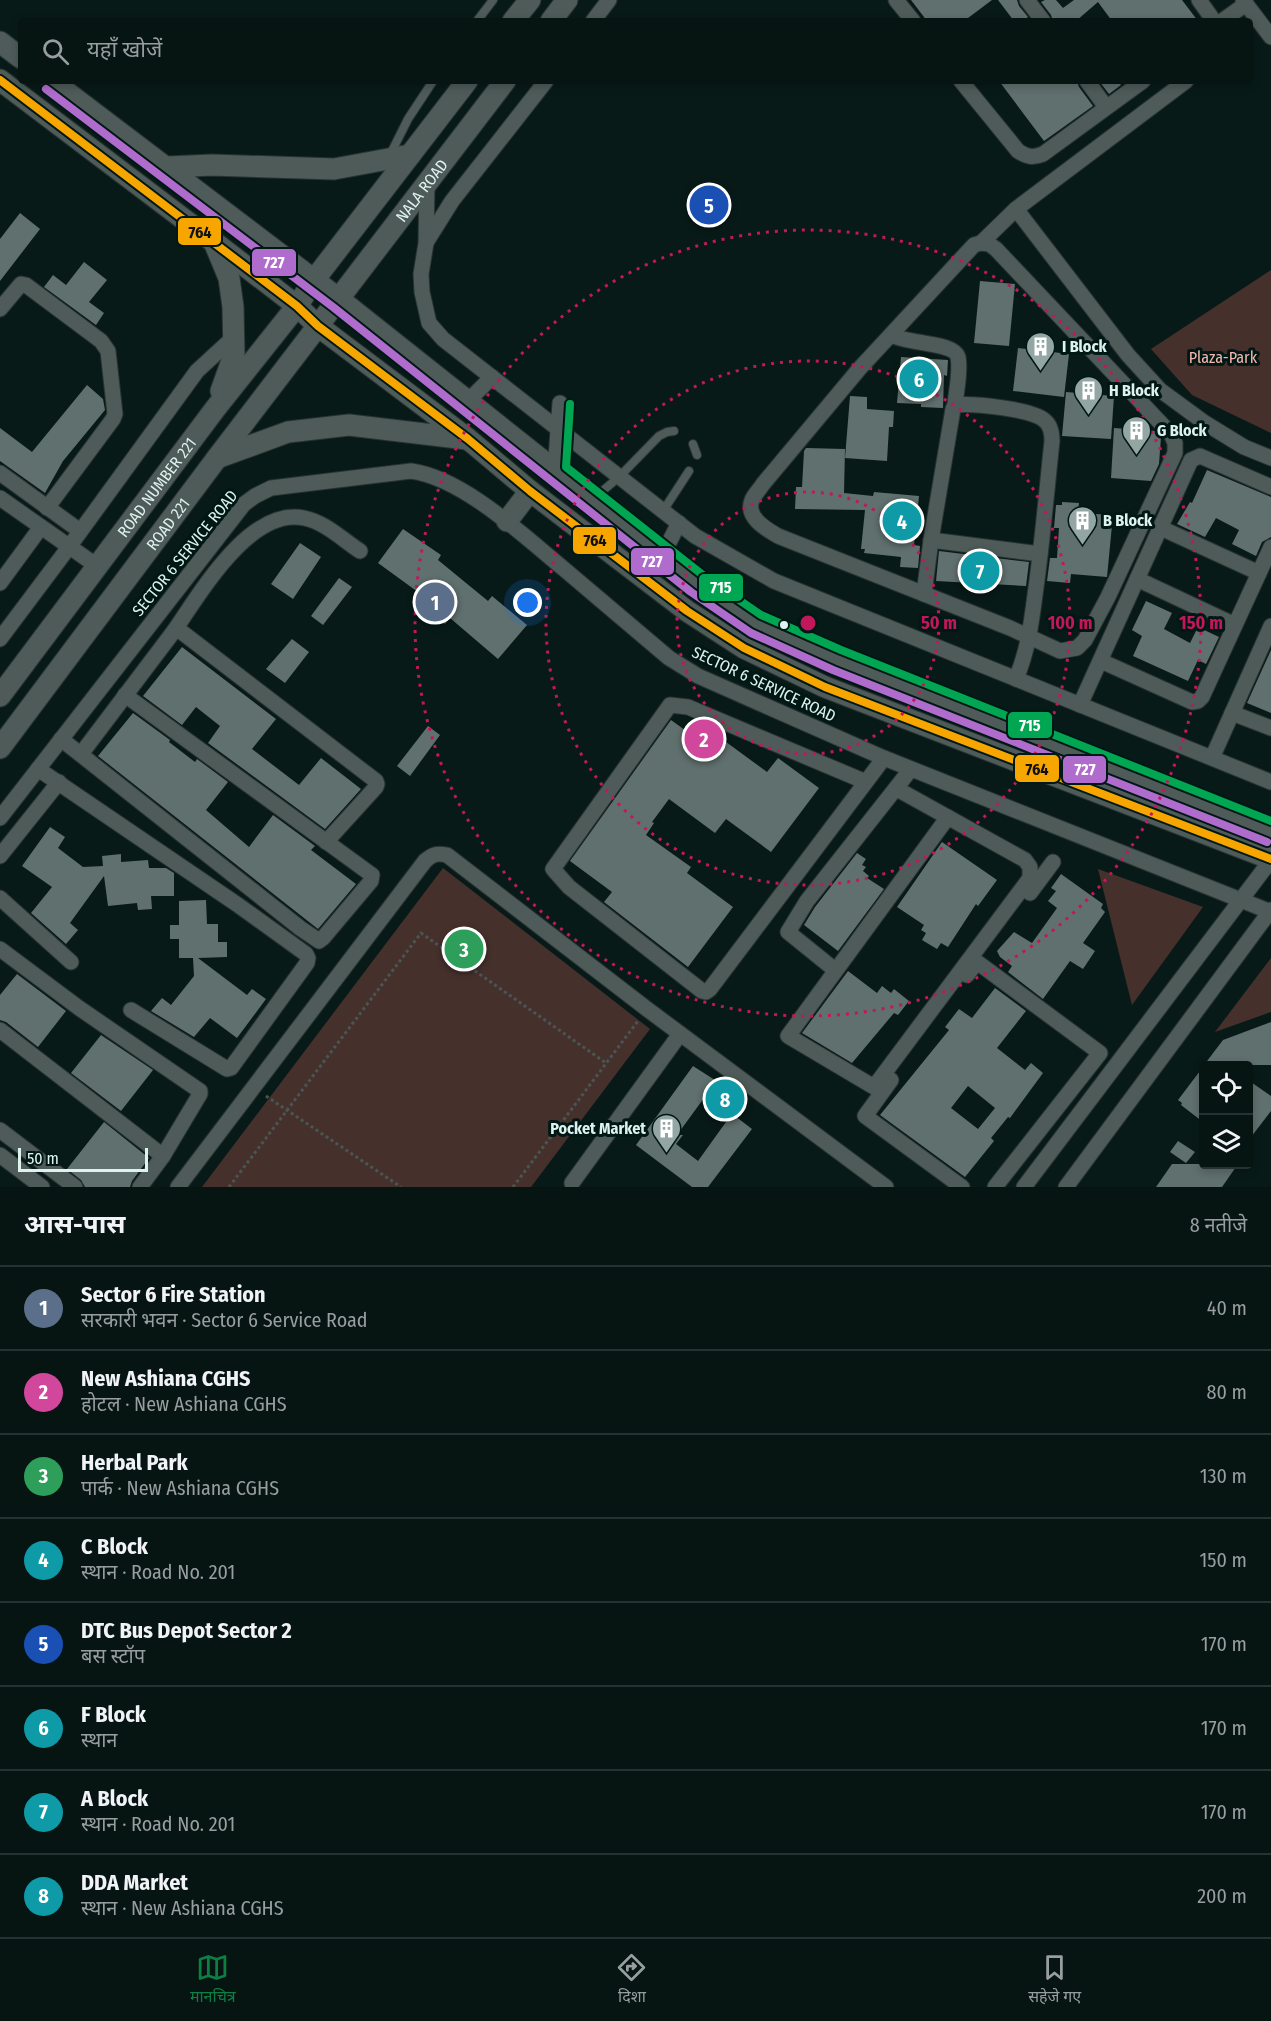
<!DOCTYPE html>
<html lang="hi">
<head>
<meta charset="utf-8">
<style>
	:root { --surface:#061412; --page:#142120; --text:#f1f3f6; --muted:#989e9f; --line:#273332; --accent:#0b8043 }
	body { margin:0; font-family:"Fira Sans Condensed","Noto Sans Devanagari",sans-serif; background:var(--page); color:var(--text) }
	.controls { position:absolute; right:18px; bottom:18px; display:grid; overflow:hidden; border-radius:6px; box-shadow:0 3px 9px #0003 }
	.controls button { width:54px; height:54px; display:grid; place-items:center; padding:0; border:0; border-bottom:2px solid var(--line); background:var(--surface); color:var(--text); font:30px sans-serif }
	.scale { position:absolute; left:18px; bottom:15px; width:130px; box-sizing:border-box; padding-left:6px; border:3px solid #def2ee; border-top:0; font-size:16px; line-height:21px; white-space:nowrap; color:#def2ee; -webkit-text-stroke:4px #001815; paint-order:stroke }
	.you { position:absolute; left:528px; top:603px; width:21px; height:21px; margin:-15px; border:4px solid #fff; border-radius:50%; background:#1a73e8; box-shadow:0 0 0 9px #1a73e833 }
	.badge { display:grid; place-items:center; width:39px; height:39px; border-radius:50%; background:var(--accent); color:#fff; font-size:20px; font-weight:700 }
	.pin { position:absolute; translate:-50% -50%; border:3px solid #fff; box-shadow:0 2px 6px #0006 }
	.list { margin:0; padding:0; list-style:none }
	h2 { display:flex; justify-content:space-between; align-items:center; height:78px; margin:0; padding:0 24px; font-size:26px }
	h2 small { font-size:20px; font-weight:400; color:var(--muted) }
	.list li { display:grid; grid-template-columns:39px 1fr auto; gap:18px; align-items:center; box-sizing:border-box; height:84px; padding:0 24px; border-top:2px solid var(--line) }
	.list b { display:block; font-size:22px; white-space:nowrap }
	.list p { margin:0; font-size:20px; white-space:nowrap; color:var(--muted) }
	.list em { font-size:20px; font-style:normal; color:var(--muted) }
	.icon { flex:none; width:33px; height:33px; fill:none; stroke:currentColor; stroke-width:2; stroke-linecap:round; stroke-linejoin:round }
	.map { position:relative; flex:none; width:1271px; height:1187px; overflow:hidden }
	.search { position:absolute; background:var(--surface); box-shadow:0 3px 9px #0003; left:18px; right:18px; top:18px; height:66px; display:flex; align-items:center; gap:15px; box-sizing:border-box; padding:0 21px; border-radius:6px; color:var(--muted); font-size:22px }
	.sheet { height:750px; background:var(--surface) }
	nav { display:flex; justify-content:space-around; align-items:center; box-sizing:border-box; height:84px; border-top:2px solid var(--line); background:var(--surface); font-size:16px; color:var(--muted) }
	nav a { display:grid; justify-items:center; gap:3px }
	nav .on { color:var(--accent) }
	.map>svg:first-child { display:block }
	.green { fill:#46302c }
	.building { fill:#60706e; fill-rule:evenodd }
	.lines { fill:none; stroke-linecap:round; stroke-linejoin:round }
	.lane-casing { stroke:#283432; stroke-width:10 }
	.street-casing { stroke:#283432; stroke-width:17 }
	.secondary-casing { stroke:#283432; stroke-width:23 }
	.path { stroke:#495654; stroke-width:3; stroke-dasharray:3 3; stroke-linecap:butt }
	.lane { stroke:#4e5b59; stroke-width:8 }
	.street { stroke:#4e5b59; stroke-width:15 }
	.secondary { stroke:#4e5b59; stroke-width:21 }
	.bus-1-casing { stroke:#001815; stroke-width:12 }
	.bus-2-casing { stroke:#001815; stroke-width:12 }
	.bus-3-casing { stroke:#001815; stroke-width:12 }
	.bus-1 { stroke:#f7a600; stroke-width:8 }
	.bus-2 { stroke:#b06ccc; stroke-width:8 }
	.bus-3 { stroke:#00a651; stroke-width:8 }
	.ring { fill:none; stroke:#c2185b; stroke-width:3; stroke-dasharray:3 6 }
	.bus-dot { fill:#def2ee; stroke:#001815; stroke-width:2 }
	.labels { text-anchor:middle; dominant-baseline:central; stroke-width:6; stroke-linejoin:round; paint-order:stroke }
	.street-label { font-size:16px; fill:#def2ee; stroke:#001815 }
	.poi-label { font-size:16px; font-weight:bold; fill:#def2ee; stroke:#001815; text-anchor:start }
	.park-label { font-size:16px; fill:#f5b6ad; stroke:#001815 }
	.centre { fill:#c2185b; stroke:#001815; stroke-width:3 }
	.ring-label { font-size:18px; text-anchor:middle; font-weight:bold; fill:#c2185b; stroke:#001815; stroke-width:6; stroke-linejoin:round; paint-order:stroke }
	.line-badge { stroke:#001815; stroke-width:2 }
	.badge-label { font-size:16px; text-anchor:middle; font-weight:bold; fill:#fff }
	.pale-badge-label { font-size:16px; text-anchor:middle; font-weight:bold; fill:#111 }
</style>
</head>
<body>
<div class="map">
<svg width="1271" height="1187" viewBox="0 0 1271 1187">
	<rect width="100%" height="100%" fill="#081a18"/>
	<g class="green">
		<path d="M1271 270V433L1192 395 1151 349Z"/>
		<path d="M443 868 650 1029 531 1187H202Z"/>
		<path d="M1098 869 1203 907 1132 1005Z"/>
		<path d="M1271 958V1012L1215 1032Z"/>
	</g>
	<g class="building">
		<path d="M911 0H992L964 21H927Z"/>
		<path d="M998 0H1017L1019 6 1028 17 1023 21H1014Z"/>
		<path d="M1045 0H1056L1063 8 1074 0H1182L1198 21H1112L1098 2 1076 21H1053L1051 15 1041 2Z"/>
		<path d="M999 81H1077L1079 87 1093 106 1044 141Z"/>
		<path d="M1099 81H1118L1121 85 1109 94Z"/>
		<path d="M20 213 40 229 0 281V239Z"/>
		<path d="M84 262 107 280 89 302 104 313 96 325 44 287 53 275 66 285Z"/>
		<path d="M980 281 1015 284 1009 346 974 343Z"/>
		<path d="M1018 348 1069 354 1064 397 1013 391Z"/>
		<path d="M901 357 948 360 947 376 944 375 943 408 921 407V404L897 403Z"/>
		<path d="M87 385 103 399 105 410 63 461 45 493 0 461V428L32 452Z"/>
		<path d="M1066 392 1114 396 1111 439 1062 436Z"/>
		<path d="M850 396 867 397V409L894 411 893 427H889L887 461 845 458Z"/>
		<path d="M1114 428 1155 431 1161 437 1159 464 1151 481 1111 478Z"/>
		<path d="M806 448 845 449 844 493 873 496 874 492 919 496 914 545 920 546 918 568 900 567 901 557 864 553 865 549H861L865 510 795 509 796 487H802L804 451Z"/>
		<path d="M1207 470 1271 497V537L1262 542 1256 556 1232 544 1239 530 1216 518 1205 537 1177 524 1190 502 1192 503Z"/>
		<path d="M1062 502 1079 503 1078 513 1113 515 1107 577 1071 574 1070 583 1047 581 1050 558H1057L1059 528H1054L1056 505H1062Z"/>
		<path d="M403 529 441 555 438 560 488 601 492 596 527 625 498 659 450 618 445 624 428 610 433 603 378 563Z"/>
		<path d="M300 543 321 557 293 599 271 584Z"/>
		<path d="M939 551 1029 562 1026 586 936 581Z"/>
		<path d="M339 578 352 587 323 625 311 616Z"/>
		<path d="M1146 601 1172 613 1164 629 1190 643 1198 627 1219 637 1206 664 1198 660 1188 681 1133 656 1142 636 1132 630Z"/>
		<path d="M292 639 309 652 285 683 266 669Z"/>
		<path d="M182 647 276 719 252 749 299 785 321 758 361 789 325 829 208 743 220 726 196 707 182 725 143 696Z"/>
		<path d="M1271 650V713L1247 703Z"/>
		<path d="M133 713 170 740 169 742 195 762 197 759 228 782 206 810 249 847 273 815 315 846 311 850 356 884 318 929 98 756Z"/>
		<path d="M671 720 714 751 722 739 767 772 778 758 819 788 771 852 726 819 715 833 669 799 652 822 654 823 646 835 691 867 687 873 733 907 688 967 604 902 612 892 570 861Z"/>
		<path d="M428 726 440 735 410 776 397 766Z"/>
		<path d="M50 827 65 837 58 848 83 867 103 866 102 856 121 854V862L148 860 149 868H166L174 873V896H151L152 909 138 910 137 903 108 906 104 876 70 923 78 930 66 944 31 913 52 887 22 866Z"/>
		<path d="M942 842 997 880 978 906 976 904 948 947 941 943 937 949 922 940 926 933 921 930 924 925 897 907Z"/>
		<path d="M857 853 866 859 862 865 866 867 863 871 869 876 867 878 884 889 838 951 804 925 815 907Z"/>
		<path d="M1061 874 1103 904 1101 908 1105 912 1083 943 1095 951 1083 969 1070 961 1043 999 1008 972 1012 966 1000 957 997 951 1014 932 1032 943 1057 908 1048 901 1056 891 1051 888Z"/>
		<path d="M206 900 207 924H218V942H227V957L198 958 247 995 252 989 266 999 237 1038 210 1018 194 1037 151 1011 162 998 171 1005 194 976 193 958H179V939H170V925H179V901Z"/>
		<path d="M848 971 877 993 882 986 891 993 894 989 909 1001 898 1015 894 1013 852 1063 802 1033Z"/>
		<path d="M17 974 66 1011 38 1047 6 1022 0 1020V995Z"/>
		<path d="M995 988 1026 1011 997 1048 1025 1070 1031 1063 1043 1073 1010 1118 1008 1117 991 1138 994 1141 965 1177 880 1115 949 1030 945 1027 959 1009 972 1018ZM968 1086 995 1108 978 1129 951 1108Z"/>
		<path d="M1271 1022V1065H1204L1223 1040Z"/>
		<path d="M101 1035 153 1070 121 1111 71 1073Z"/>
		<path d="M693 1066 746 1100 735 1116 752 1129 708 1187H692L636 1145ZM704 1098 731 1115 698 1161 676 1144 683 1135H677Z"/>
		<path d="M1203 1067V1122L1181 1105 1182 1103 1178 1100Z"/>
		<path d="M1248 1080 1271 1096V1111L1248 1141Z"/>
		<path d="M104 1122 149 1158 132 1181 130 1187H85L81 1180 67 1169Z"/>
		<path d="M1178 1141 1195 1152 1186 1163 1170 1152Z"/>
		<path d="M1172 1164H1238L1222 1187H1156Z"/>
	</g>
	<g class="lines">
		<defs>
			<g id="lane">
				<path d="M477 21 493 0"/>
				<path d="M390 155 408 119 433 81"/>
				<path d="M693 444 697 455"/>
				<path d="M593 499 619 477 659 436 667 432 674 431"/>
				<path d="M663 511 689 471"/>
			</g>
			<g id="street">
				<path d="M896 0 913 21"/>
				<path d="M1027 0 1043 21"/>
				<path d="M1199 0 1214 21"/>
				<path d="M1243 0 1271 37"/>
				<path d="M593 21 609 0"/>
				<path d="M1222 21 1246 4"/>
				<path d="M961 81 1018 151C1027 157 1033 158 1043 154L1143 81"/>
				<path d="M1087 81 1106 107"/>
				<path d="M1186 81 1016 209 1128 355 1160 390 1205 423 1244 447 1271 458"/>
				<path d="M427 184 426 243 421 274 422 292 429 323 443 339 695 536 774 581 1271 782"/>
				<path d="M427 241 452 201 546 81"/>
				<path d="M981 243 989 244 996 249 1171 434 1175 443V453L1108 597 1085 640 1077 648 1060 651 1010 628 778 536C766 529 745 517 752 500 754 495 760 489 763 484L860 368 974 245Z"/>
				<path d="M981 243 1016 209"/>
				<path d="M0 309 21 284 26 285 101 341 108 351 115 414 113 419 47 508"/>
				<path d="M892 335C906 344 954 342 958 357 961 372 956 391 955 405"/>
				<path d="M467 402 492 377"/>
				<path d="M555 472 560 403"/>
				<path d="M0 473 80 531"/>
				<path d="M0 498 97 566"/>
				<path d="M1161 528 1259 573"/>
				<path d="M931 540 1040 554"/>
				<path d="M662 556 679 523"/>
				<path d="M1137 579 1235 625"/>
				<path d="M0 583 41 527"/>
				<path d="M924 594 931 540 953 409 955 405C972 403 1032 409 1044 420 1051 425 1052 433 1052 441 1047 488 1043 534 1037 580 1032 616 1030 645 1016 679"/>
				<path d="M174 631C201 592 250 507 304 518 325 522 343 540 360 551"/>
				<path d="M0 639 69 547 197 371 234 337"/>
				<path d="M1101 661 1192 702 1198 701 1202 697 1271 547"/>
				<path d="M1080 705 1191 460 1200 456 1271 487"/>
				<path d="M1232 713 1271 728"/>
				<path d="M61 739 300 928 319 941 323 938 371 881 372 875 125 695"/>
				<path d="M81 754 174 631 179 630 376 781 377 784 376 787 326 842"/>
				<path d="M1212 758 1271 626"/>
				<path d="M38 769 238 905 306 954 308 958 307 963 231 1068 227 1069 131 1010"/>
				<path d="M866 782 688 707 670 705 553 869 569 887 702 991 706 992 710 989 884 758"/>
				<path d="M897 789 1025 860 1030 867V878L874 1087 788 1036 948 817"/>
				<path d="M0 818 244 504 255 496 271 488 411 471C463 478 524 536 564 569 599 599 634 628 669 658L698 676 884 758 1271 912"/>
				<path d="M0 856 59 782"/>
				<path d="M1030 893 1053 862"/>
				<path d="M0 898 71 962"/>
				<path d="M0 949 79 1008 200 1091V1094L163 1156 140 1187"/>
				<path d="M835 970 788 932 807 901 911 769"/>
				<path d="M967 975 977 962 1100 1053 995 1187"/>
				<path d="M0 1030 163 1156"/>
				<path d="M891 1080 865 1116 962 1187"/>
				<path d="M0 1130 75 1187"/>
				<path d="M0 1155 42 1187"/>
				<path d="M572 1183 680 1034"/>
				<path d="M178 1187 425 861C433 854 437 853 447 855L647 1009 886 1187"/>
				<path d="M1024 1187 1271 860"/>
				<path d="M1066 1187 1271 910"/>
			</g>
			<g id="secondary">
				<path d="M513 21 530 0"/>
				<path d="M551 21 567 0"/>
				<path d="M0 42 21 58"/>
				<path d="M0 80 214 242 297 306 318 326 468 439 530 491 687 611 744 648 825 687 1271 859"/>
				<path d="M52 81 339 299 698 584 756 624 837 660 1271 832"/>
				<path d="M167 167 212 165 334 169 410 155"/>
				<path d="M214 242 229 278 233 307 234 355 221 391"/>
				<path d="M217 458 288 432 349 425 467 439"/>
				<path d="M507 521 530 491"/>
				<path id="s1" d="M0 696 215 409 297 306 314 280 467 81"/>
				<path id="s2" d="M0 748 217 458 505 81"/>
			</g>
		</defs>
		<use href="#lane" class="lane-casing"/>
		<use href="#street" class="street-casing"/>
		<use href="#secondary" class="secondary-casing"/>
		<g class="path">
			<path d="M266 1096 401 1187"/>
			<path d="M229 1187 421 933 606 1063"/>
			<path d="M513 1187 638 1021"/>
		</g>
		<use href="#lane" class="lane"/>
		<use href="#street" class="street"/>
		<use href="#secondary" class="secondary"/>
		<defs>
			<path id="bus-1" d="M0 80 297 306 318 326 468 439 530 491 687 611 744 648 825 687 1271 859"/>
			<path id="bus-2" d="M46 89 333 307 691 592 751 633 833 670 1267 842"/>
			<path id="bus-3" d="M570 404 566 467 704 576 761 615 841 650 1271 821"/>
		</defs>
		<use href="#bus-1" class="bus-1-casing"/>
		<use href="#bus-2" class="bus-2-casing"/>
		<use href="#bus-3" class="bus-3-casing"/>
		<use href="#bus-1" class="bus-1"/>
		<use href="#bus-2" class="bus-2"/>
		<use href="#bus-3" class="bus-3"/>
	</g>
	<g class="ring">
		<circle cx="808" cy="623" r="131"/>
		<circle cx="808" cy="623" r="262"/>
		<circle cx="808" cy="623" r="393"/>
	</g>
	<defs>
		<symbol id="building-pin" viewBox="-11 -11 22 30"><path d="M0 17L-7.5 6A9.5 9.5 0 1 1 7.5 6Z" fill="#93a6a3" stroke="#001815"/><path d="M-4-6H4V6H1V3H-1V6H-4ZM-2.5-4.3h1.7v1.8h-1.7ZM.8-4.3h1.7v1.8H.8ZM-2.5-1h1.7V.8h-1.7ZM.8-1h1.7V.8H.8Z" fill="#fff"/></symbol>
	</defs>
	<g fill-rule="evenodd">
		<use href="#building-pin" x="1024" y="330" width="33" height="45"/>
		<use href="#building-pin" x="1072" y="374" width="33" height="45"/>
		<use href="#building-pin" x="1120" y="414" width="33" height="45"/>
		<use href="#building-pin" x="1066" y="504" width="33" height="45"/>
		<use href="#building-pin" x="650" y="1112" width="33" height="45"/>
	</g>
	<circle class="bus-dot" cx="784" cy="625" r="5"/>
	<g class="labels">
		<g class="street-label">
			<text stroke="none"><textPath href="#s2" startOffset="699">NALA ROAD</textPath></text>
			<text stroke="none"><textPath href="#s1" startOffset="261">ROAD NUMBER 221</textPath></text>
			<text stroke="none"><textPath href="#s2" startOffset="280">ROAD 221</textPath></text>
			<text transform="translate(185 553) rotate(-51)">SECTOR 6 SERVICE ROAD</text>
			<text transform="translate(764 684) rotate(25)">SECTOR 6 SERVICE ROAD</text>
		</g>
		<g class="poi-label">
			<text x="1062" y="346">I Block</text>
			<text x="1109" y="390">H Block</text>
			<text x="1157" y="430">G Block</text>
			<text x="1103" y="520">B Block</text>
			<text x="646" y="1128" text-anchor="end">Pocket Market</text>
		</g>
		<g class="park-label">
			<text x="1223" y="357">Plaza-Park</text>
		</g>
	</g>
	<circle cx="808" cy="623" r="9" class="centre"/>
	<g class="ring-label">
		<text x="939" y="629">50 m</text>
		<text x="1070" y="629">100 m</text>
		<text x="1201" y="629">150 m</text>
	</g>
	<g class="line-badge">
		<rect x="177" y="217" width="45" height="29" rx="6" fill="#f7a600"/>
		<rect x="251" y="248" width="46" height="29" rx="6" fill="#b06ccc"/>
		<rect x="572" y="526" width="45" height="29" rx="6" fill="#f7a600"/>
		<rect x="630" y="547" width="45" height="29" rx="6" fill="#b06ccc"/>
		<rect x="698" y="573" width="46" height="29" rx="6" fill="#00a651"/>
		<rect x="1007" y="711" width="46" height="28" rx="6" fill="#00a651"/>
		<rect x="1014" y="754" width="46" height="29" rx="6" fill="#f7a600"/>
		<rect x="1062" y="755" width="45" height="29" rx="6" fill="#b06ccc"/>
	</g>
	<g class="badge-label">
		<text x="274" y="268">727</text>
		<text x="652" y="567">727</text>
		<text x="721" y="593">715</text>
		<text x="1030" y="731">715</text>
		<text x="1085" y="775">727</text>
	</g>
	<g class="pale-badge-label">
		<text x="200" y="238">764</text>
		<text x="595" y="546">764</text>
		<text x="1037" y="775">764</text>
	</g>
</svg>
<div class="controls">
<button><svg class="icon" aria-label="locate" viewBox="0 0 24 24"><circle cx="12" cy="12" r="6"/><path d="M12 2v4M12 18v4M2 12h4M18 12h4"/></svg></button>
<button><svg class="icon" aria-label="layers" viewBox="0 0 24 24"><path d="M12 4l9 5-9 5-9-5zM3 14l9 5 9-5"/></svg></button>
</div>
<div class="scale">50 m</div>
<div class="you"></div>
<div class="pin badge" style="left:435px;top:602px;background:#5c6f8a">1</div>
<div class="pin badge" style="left:704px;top:739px;background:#d1479c">2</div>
<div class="pin badge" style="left:464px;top:949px;background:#2e9e5b">3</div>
<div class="pin badge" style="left:902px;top:521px;background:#0f9aa8">4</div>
<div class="pin badge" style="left:709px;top:205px;background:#1a4fb4">5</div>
<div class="pin badge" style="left:919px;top:379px;background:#0f9aa8">6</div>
<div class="pin badge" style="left:980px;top:571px;background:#0f9aa8">7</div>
<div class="pin badge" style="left:725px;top:1099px;background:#0f9aa8">8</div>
<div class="search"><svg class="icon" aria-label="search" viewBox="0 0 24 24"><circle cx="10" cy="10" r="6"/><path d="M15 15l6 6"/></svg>यहाँ खोजें</div>
</div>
<section class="sheet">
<h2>आस-पास<small>8 नतीजे</small></h2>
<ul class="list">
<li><span class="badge" style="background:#5c6f8a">1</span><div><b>Sector 6 Fire Station</b><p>सरकारी भवन · Sector 6 Service Road</p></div><em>40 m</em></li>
<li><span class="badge" style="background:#d1479c">2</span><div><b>New Ashiana CGHS</b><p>होटल · New Ashiana CGHS</p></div><em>80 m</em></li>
<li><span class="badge" style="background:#2e9e5b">3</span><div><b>Herbal Park</b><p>पार्क · New Ashiana CGHS</p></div><em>130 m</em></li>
<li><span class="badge" style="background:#0f9aa8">4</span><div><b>C Block</b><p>स्थान · Road No. 201</p></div><em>150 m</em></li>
<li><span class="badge" style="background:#1a4fb4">5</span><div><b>DTC Bus Depot Sector 2</b><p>बस स्टॉप</p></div><em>170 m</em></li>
<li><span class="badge" style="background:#0f9aa8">6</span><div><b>F Block</b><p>स्थान</p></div><em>170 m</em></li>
<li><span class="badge" style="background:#0f9aa8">7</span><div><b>A Block</b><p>स्थान · Road No. 201</p></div><em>170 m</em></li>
<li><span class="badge" style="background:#0f9aa8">8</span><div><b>DDA Market</b><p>स्थान · New Ashiana CGHS</p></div><em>200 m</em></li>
</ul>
</section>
<nav>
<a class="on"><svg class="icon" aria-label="map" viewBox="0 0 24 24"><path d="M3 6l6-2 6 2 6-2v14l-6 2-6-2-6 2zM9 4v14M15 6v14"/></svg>मानचित्र</a>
<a><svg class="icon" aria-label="directions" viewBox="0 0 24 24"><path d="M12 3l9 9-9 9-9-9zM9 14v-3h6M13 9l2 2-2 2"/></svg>दिशा</a>
<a><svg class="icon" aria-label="saved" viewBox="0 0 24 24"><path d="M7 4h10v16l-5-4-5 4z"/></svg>सहेजे गए</a>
</nav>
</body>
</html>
